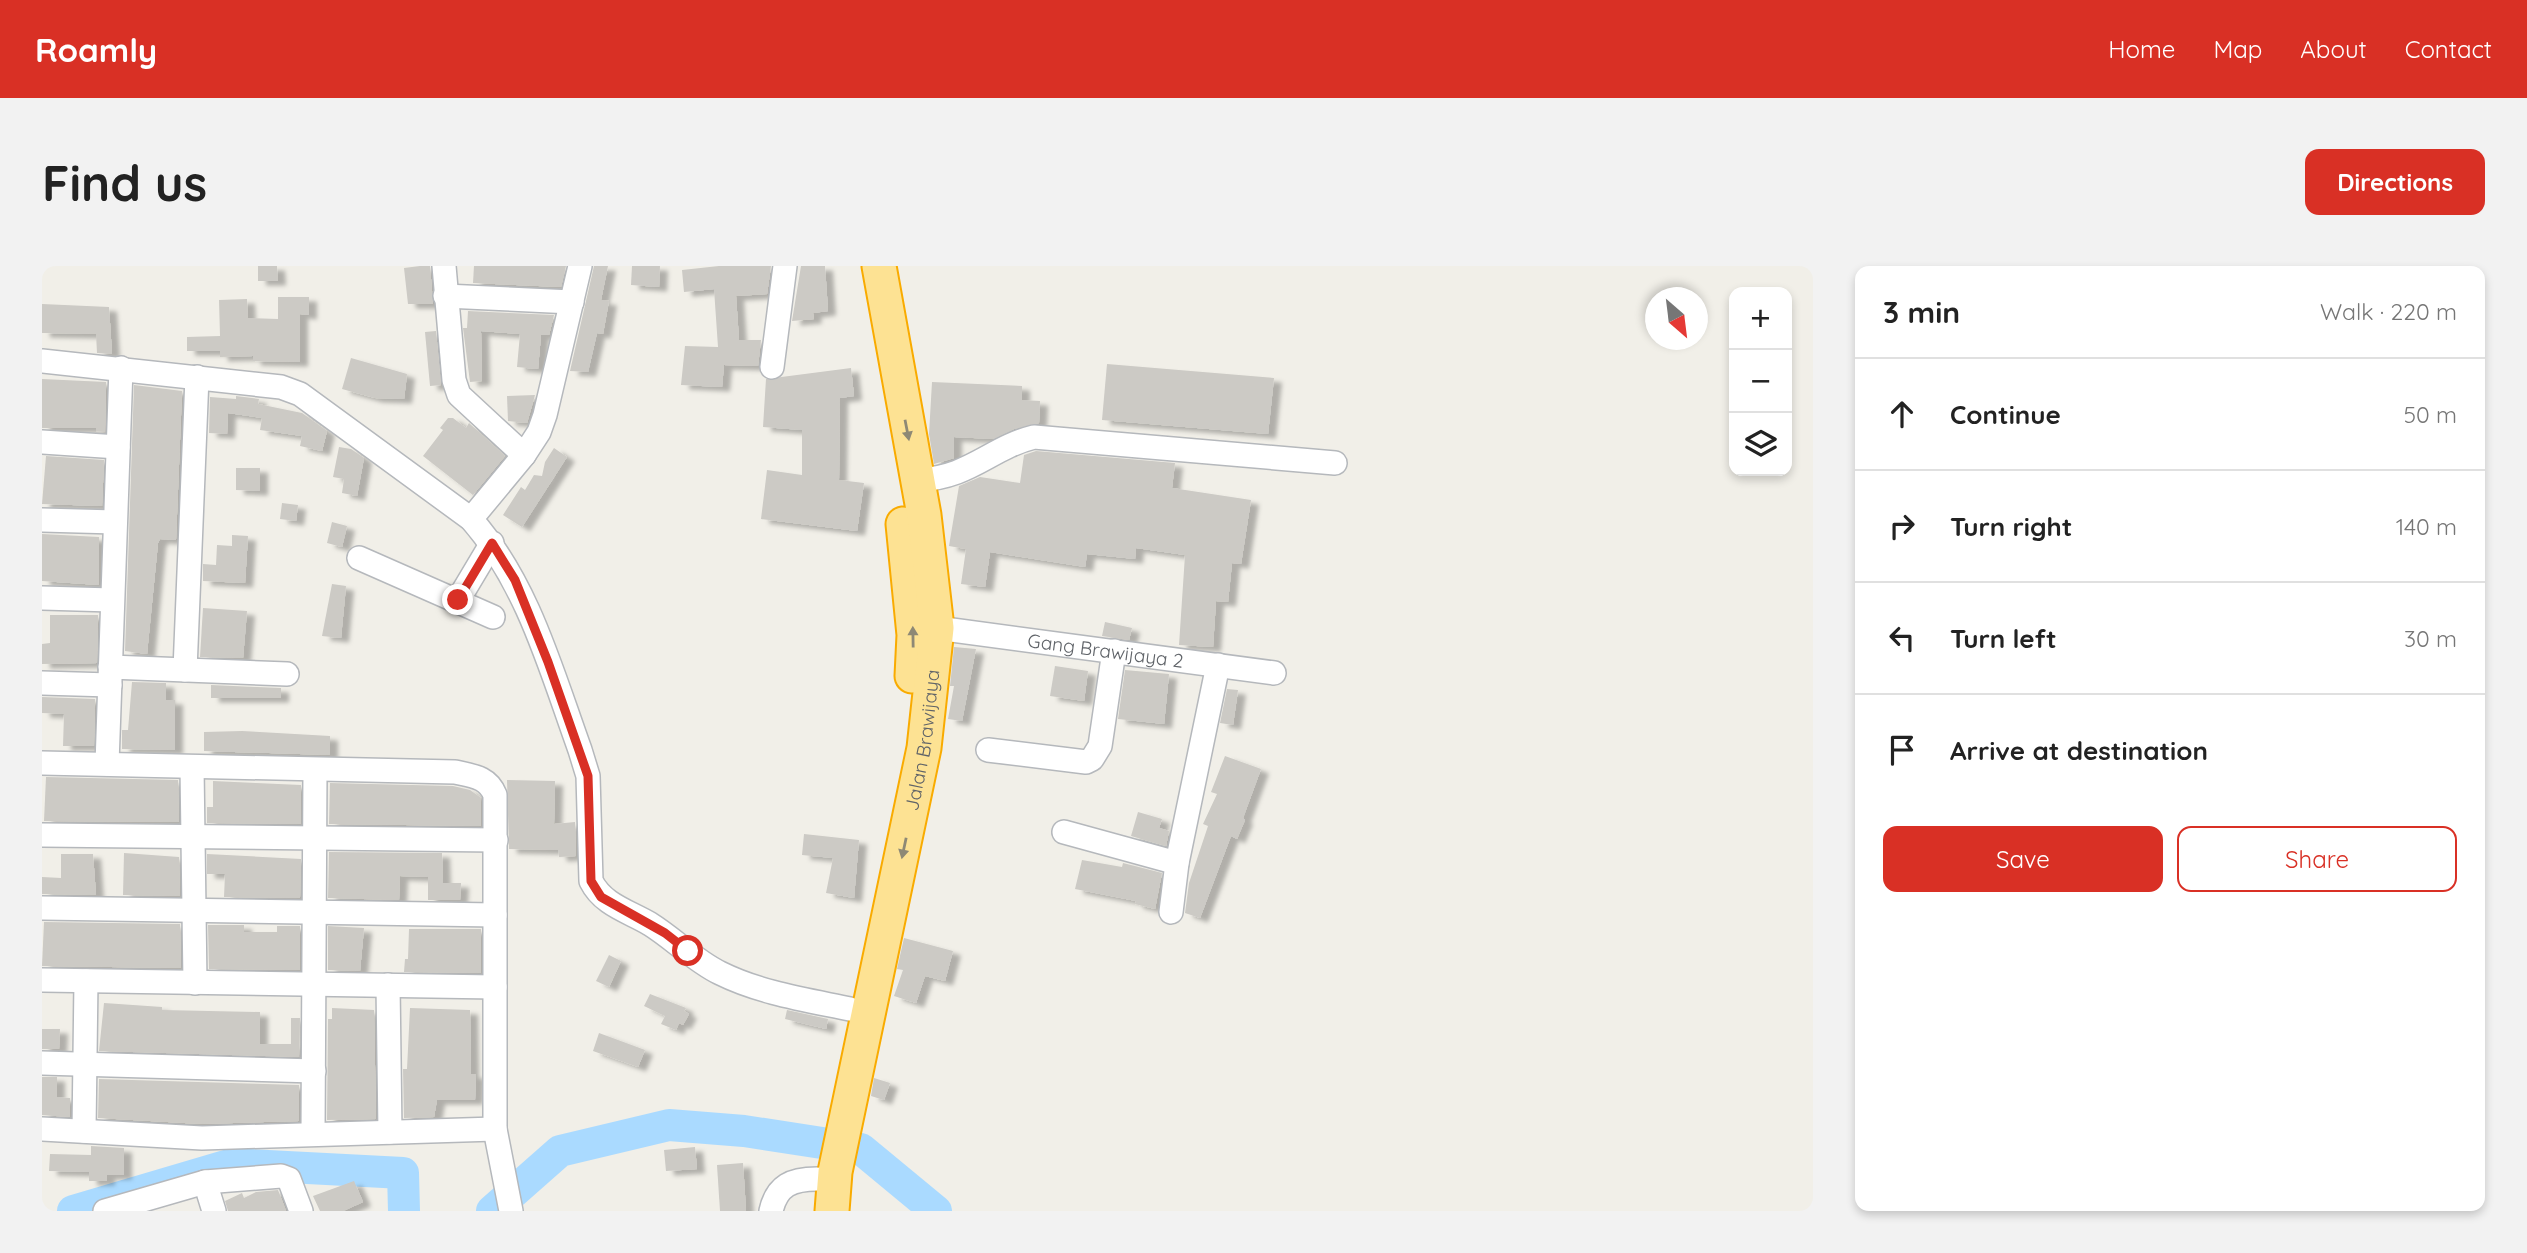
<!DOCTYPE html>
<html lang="en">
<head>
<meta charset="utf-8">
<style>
	:root { --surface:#fff; --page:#f2f2f2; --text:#222; --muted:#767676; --line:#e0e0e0; --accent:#d93025 }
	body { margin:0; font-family:Quicksand,sans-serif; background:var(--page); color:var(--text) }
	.controls { position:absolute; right:21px; top:21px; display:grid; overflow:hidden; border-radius:14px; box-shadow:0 4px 10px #0003 }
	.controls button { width:63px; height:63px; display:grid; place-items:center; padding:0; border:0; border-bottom:2px solid var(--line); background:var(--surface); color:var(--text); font:35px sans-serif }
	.compass { position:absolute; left:1603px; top:21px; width:63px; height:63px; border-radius:50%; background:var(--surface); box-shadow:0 4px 10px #0003; rotate:152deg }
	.stop { position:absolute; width:21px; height:21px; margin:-16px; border:5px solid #d93025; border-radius:50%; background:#fff }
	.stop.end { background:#d93025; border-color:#fff; box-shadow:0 2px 7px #0008 }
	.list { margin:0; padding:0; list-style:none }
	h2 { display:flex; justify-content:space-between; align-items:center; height:91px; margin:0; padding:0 28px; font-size:30px }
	h2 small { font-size:23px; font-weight:400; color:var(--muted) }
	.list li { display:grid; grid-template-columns:46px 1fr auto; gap:21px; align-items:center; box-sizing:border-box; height:112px; padding:0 28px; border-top:2px solid var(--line) }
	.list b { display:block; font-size:26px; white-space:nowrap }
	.list em { font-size:23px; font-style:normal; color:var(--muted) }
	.actions { display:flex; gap:14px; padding:21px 28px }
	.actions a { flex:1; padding:16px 0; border:2px solid var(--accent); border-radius:14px; text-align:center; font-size:24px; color:var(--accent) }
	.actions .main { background:var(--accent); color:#fff }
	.icon { flex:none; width:38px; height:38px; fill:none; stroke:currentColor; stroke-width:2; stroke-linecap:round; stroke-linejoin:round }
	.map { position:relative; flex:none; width:1771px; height:945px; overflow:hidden; border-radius:14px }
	header { display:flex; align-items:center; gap:42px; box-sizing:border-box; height:98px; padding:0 35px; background:var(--accent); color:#fff }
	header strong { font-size:33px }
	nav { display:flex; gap:38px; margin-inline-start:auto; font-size:24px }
	.intro { display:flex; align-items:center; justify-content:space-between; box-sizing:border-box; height:168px; padding:0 42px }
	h1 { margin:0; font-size:49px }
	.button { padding:18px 32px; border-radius:14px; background:var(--accent); color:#fff; font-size:24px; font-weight:700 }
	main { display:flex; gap:42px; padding:0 42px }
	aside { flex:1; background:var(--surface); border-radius:14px; box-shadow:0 4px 10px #0003 }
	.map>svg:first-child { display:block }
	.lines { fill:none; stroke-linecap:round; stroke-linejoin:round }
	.river { stroke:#aadaff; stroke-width:32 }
	.building { fill:#cccac5; filter:url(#shadow) }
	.minor-casing { stroke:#b5b8bc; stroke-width:26 }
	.highway-casing { stroke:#f9ab00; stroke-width:37 }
	.minor { stroke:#fff; stroke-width:23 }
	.highway { stroke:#fde293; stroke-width:33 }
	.oneway { fill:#8e8975 }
	.route { stroke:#d93025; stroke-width:9 }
	.labels { text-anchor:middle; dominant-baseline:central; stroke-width:5; stroke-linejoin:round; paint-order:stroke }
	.street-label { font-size:19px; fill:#5f6368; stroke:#fff }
</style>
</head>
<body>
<header>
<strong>Roamly</strong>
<nav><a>Home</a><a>Map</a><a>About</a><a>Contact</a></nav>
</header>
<div class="intro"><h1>Find us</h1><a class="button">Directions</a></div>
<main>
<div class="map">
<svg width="1771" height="945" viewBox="0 0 1771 945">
	<defs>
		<filter id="shadow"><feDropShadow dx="8" dy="4.5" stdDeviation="2" flood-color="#0004"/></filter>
	</defs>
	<rect width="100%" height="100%" fill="#f1efe8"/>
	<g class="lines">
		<g class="river">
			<path d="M31 945 190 898 361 907 362 945"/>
			<path d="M450 945 518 885 627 859 702 865 819 883 894 945"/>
		</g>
	</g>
	<g class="building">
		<path d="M216 0H235L236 15H216Z"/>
		<path d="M378 0H388L391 38H366L362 2Z"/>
		<path d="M432 0H524L519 21 431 17Z"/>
		<path d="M552 0H566L559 34 567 35 561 68 555 67 546 106 528 105Z"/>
		<path d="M590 0H618L617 21 589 19Z"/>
		<path d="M677 0H729L725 28 694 30 697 74H719L716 100 682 99 680 121 639 119 643 80 676 81 672 23 642 26 640 4Z"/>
		<path d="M759 0H783L786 45 771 47 772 53 750 55Z"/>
		<path d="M236 31H267V49L258 48V96L211 95V90L178 91V85H145V71L178 70 177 34 205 33 206 52 236 53Z"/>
		<path d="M0 38 67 41 70 88 55 87 54 68 0 67Z"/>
		<path d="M426 45 512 49 507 69H499L496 103 475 101 478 68 439 65 440 115 428 116 421 62H425Z"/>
		<path d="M394 65 399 119 388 120 383 66Z"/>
		<path d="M309 92 365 108 362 133 333 132 300 123Z"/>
		<path d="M1065 98 1232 112 1226 168 1060 154Z"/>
		<path d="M809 102 812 130 798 132 797 214 822 217 815 265 719 253 725 204 760 209V164L721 161 724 113Z"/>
		<path d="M0 113 64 116 63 166 54 165V162H0Z"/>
		<path d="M890 116 980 120V134L998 135 997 157 972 163 951 173 912 171V192L892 198 887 168Z"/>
		<path d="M92 119 140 125 134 274 118 273 116 277 105 388 83 385Z"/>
		<path d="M493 129 485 157 466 155 465 130Z"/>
		<path d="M194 130 217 133 216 138 260 147 285 165 280 185 258 180 260 170 218 164 220 152 186 147 185 168 167 167 168 131 194 133Z"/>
		<path d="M406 152H411L424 162 427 157 463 190 431 229 381 190 401 164 398 162Z"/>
		<path d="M297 181 309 183 322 192 315 230 300 227 302 213 291 211Z"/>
		<path d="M512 182 525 191 480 261 461 249 479 221 483 224 492 209 500 210 503 196Z"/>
		<path d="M994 185 1133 197 1130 222 1209 234 1199 298 1190 297 1186 336 1174 335 1171 381 1137 379 1143 289 1094 282 1093 293 1045 288 1043 301 948 286 943 321 919 318 924 283 907 280 917 220 938 211 978 217 982 189Z"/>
		<path d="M4 190 62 194 60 240 0 238Z"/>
		<path d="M194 202H218V225L194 224Z"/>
		<path d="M240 237 256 239 254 255 238 253Z"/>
		<path d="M290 256 305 260 300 281 285 277Z"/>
		<path d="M0 268 57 271V319L0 315Z"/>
		<path d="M190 269 206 270 203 317 161 315V298L174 299 175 279 190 280Z"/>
		<path d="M290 318 304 320 299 372 280 370Z"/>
		<path d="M161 342 205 345 201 392 158 391Z"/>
		<path d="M8 349H56L55 397 0 398V378L8 377Z"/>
		<path d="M1063 356 1090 362 1087 374 1060 370Z"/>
		<path d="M912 381 934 383 920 455 906 453 912 420H908Z"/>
		<path d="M1013 400 1046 405 1042 435 1008 430Z"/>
		<path d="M1083 404 1127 408 1122 458 1076 453Z"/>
		<path d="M90 416 124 417V434H133V484L80 483V464H86Z"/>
		<path d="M169 419 239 422V432H169Z"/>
		<path d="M1185 423 1196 424 1191 459 1178 457Z"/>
		<path d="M0 431 53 433 52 480H21L22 448 0 447Z"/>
		<path d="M200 465 288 470V489L162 485V466Z"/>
		<path d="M1183 490 1219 503 1201 552 1203 554 1195 573 1189 570 1158 652 1143 647 1147 617 1166 560 1161 558 1175 528 1169 526Z"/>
		<path d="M4 511 136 514 137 556 2 555Z"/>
		<path d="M465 514 513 515 512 558 533 556 534 590 517 591 516 584 467 583Z"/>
		<path d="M171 515 259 519V558L165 557V541H171Z"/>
		<path d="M288 517 411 520 428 524 439 532V560L287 558Z"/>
		<path d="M1096 546 1120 553 1117 562 1127 565 1124 580 1089 570Z"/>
		<path d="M762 568 817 574 812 632 784 627 791 592 760 589Z"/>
		<path d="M287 586 400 587 401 617H419L418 634H386V611L358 610 357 634 286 632Z"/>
		<path d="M82 587 137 591 138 630 81 629Z"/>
		<path d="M19 588H51L54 629 0 628V611L19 612Z"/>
		<path d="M165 588 259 593 258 632 182 631 183 608H165Z"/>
		<path d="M1040 594 1080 601 1081 597 1120 607 1113 643 1093 638 1094 635 1033 623Z"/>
		<path d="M2 656 138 658 139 702 0 700Z"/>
		<path d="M166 659H202V666H235V660H258V704L167 703Z"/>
		<path d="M286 660 322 662 318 705 286 704Z"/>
		<path d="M367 663H439V707L362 706 363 693H366Z"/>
		<path d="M862 672 911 685 903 715 883 710 874 737 852 730 861 704 855 703Z"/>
		<path d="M567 689 579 695 567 721 554 715Z"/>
		<path d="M608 728 644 742 642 745 647 748 641 759 637 757 634 764 619 758 623 750 602 740Z"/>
		<path d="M62 737 120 741V744L218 746V778H249V752H258L257 791 57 785Z"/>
		<path d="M290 742 332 744 334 853 285 854 286 753H290Z"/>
		<path d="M368 742 428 744 429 808H434L433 834H395L392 851 362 852 361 803H365Z"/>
		<path d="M745 744 786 753 784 763 743 753Z"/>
		<path d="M0 763H18L17 783H0Z"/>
		<path d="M557 767 603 784 596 801 551 785Z"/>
		<path d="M0 811H15V831L28 832V851L0 849Z"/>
		<path d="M832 812 848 817 842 834 829 830Z"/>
		<path d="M57 813 257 819V855L160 858 56 852Z"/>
		<path d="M49 880 82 882V909H65V915H47V906L7 905 8 888 49 889Z"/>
		<path d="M653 881 655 903 624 905 622 884Z"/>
		<path d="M701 897 704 945H678L675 899Z"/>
		<path d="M312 915 321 936 301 945H278L271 930Z"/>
		<path d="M236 924 244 945H186L183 935 200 927 202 932 214 926Z"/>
	</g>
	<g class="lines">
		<defs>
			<g id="minor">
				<path d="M402 0 412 114 417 129 482 189 497 166 503 149 538 0"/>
				<path d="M403 30 530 36"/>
				<path d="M0 95 239 121 258 128 429 253C486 318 509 404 538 484L546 510 549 615C561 639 586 645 608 658 632 673 653 695 678 707 718 727 765 734 808 743"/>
				<path d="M730 101 743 0"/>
				<path d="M0 176 76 181"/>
				<path d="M875 214C928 212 948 182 992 171L1293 197"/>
				<path d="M429 253 482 189"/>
				<path d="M0 254 73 256"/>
				<path d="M317 292 451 351"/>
				<path d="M0 332 70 334"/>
				<path d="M416 334 450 277"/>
				<path id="s1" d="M895 362 1232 407"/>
				<path d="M68 401 245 408"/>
				<path d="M143 404 155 111"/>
				<path d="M0 417 68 419"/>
				<path d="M946 484 1044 496 1050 493 1058 480 1072 385"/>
				<path d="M0 497 413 506C431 510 446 511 453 529V863L469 945"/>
				<path d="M65 498 79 102"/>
				<path d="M150 501 153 717"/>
				<path d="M1022 566 1135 597"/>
				<path d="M0 569 454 574"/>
				<path d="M0 642 453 649"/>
				<path d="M1129 646 1135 597 1176 399"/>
				<path d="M0 714 453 721"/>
				<path d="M346 719 348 866"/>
				<path d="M0 797 272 805"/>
				<path d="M0 863 160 872 453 863"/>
				<path d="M42 865 44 715"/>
				<path d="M271 868 273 505"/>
				<path d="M163 916 172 945"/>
				<path d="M63 945 163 916 239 910 247 913 259 945"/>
				<path d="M729 945C735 919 750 913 775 913"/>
			</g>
			<g id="highway">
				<path d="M861 258 872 369 870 410"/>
				<path id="s2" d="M790 945 793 906 882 482 895 362 882 249 837 0"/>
			</g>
		</defs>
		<use href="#minor" class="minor-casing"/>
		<use href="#highway" class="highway-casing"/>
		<use href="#minor" class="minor"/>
		<use href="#highway" class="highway"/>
	</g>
	<defs><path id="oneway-solid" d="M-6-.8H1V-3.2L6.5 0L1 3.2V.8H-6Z" transform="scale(1.75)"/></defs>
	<g class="oneway">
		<use href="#oneway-solid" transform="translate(865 164) rotate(79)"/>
		<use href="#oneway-solid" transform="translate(871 371) rotate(-91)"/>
		<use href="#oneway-solid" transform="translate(862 582) rotate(102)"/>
	</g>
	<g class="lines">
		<path class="route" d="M416 334 450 277 473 314 506 396 546 510 549 615 559 631 623 667 646 685"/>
	</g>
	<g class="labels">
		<g class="street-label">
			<text stroke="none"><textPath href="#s1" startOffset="170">Gang Brawijaya 2</textPath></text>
			<text stroke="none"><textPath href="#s2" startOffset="480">Jalan Brawijaya</textPath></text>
		</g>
	</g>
</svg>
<div class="controls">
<button>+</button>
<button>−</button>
<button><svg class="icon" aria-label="layers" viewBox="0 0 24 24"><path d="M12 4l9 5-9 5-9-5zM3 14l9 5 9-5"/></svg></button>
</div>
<svg class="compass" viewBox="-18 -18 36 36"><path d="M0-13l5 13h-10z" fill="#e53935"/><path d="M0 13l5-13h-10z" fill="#767676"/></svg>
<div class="stop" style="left:646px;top:685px"></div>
<div class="stop end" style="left:416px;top:334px"></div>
</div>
<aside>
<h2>3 min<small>Walk · 220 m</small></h2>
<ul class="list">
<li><svg class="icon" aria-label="ahead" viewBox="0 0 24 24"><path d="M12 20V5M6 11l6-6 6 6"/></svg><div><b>Continue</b></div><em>50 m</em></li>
<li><svg class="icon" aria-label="right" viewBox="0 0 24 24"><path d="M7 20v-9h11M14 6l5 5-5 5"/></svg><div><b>Turn right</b></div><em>140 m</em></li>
<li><svg class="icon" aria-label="left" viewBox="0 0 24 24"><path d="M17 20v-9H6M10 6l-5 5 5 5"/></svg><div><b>Turn left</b></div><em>30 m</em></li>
<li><svg class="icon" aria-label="arrive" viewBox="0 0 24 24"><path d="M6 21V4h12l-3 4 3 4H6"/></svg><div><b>Arrive at destination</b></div></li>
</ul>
<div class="actions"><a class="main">Save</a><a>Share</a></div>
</aside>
</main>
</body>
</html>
